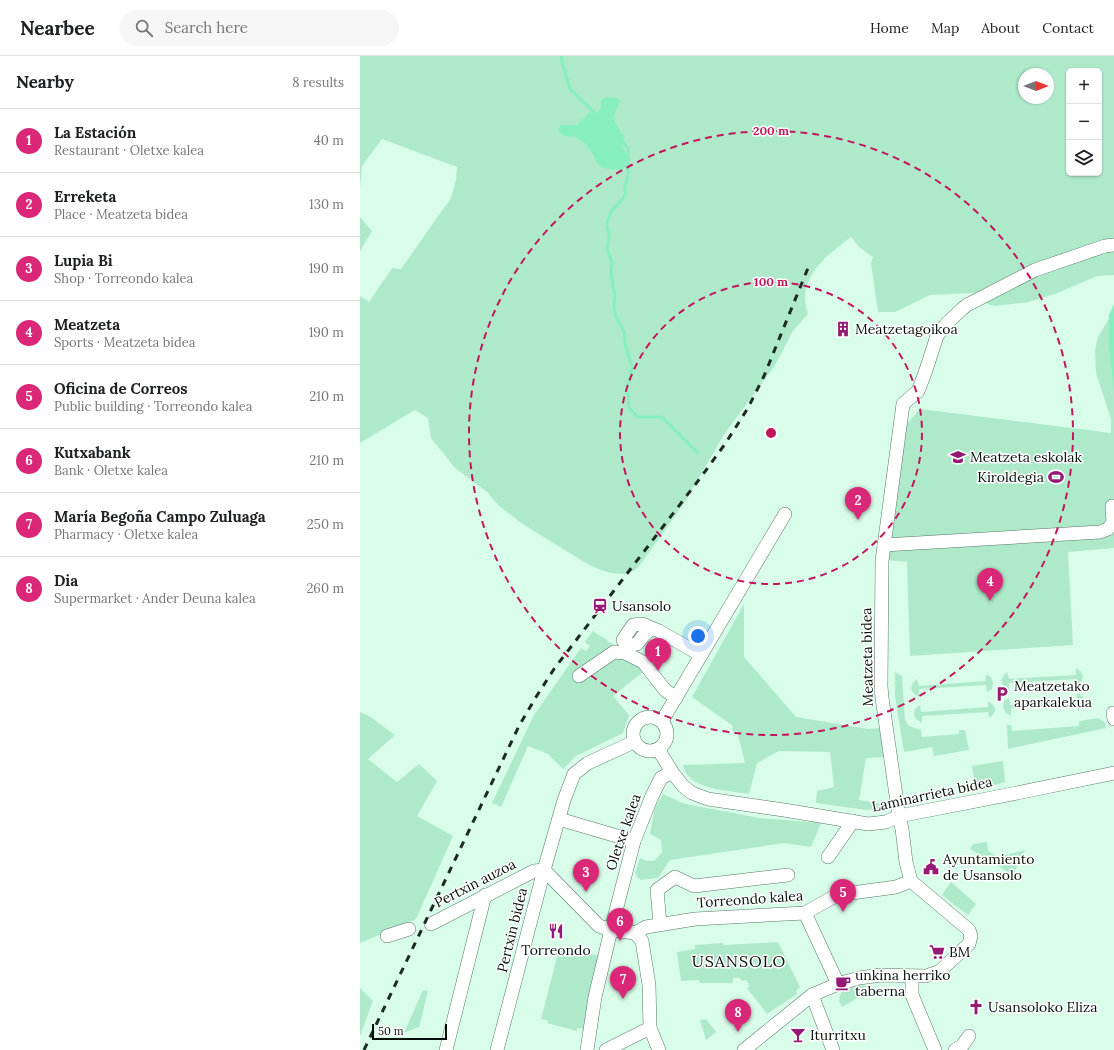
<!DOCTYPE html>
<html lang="en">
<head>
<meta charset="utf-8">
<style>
	:root { --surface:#fff; --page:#f6f6f6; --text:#202124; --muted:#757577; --line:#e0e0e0; --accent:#db2777 }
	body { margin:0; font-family:Lora,serif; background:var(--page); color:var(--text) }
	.controls { position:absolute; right:12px; top:12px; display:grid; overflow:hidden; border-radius:6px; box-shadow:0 1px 3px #0004 }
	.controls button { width:36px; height:36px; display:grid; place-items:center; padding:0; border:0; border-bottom:1px solid var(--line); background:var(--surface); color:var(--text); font:20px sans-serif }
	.compass { position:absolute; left:658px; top:12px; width:36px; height:36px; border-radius:50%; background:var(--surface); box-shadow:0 1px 3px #0004; rotate:90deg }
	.scale { position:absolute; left:12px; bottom:10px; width:75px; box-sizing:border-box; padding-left:4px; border:2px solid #030e08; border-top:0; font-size:11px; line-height:14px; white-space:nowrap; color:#030e08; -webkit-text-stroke:3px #fff; paint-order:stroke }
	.you { position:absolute; left:338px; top:580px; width:14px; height:14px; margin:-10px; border:3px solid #fff; border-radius:50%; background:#1a73e8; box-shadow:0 0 0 6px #1a73e833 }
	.badge { display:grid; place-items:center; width:26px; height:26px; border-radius:50%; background:var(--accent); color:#fff; font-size:13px; font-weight:700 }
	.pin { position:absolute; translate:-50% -33px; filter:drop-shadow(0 1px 2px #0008) }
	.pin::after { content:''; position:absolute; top:21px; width:14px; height:12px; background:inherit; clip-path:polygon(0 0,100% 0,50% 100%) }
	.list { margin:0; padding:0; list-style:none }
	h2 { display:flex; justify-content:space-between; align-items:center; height:52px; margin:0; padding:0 16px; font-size:17px }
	h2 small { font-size:13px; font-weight:400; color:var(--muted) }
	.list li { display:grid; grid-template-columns:26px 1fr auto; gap:12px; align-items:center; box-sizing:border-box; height:64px; padding:0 16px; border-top:1px solid var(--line) }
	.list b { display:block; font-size:15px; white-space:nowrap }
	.list p { margin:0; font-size:13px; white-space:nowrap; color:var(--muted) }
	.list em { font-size:13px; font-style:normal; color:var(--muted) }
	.icon { flex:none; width:22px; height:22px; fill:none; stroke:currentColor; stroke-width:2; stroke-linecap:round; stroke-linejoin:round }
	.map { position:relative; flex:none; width:754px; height:994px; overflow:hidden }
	header { display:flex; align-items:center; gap:24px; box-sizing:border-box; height:56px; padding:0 20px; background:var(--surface); border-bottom:1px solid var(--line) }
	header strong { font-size:19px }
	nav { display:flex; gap:22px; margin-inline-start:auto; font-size:14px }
	.search { width:280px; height:36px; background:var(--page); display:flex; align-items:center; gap:10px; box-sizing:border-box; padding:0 14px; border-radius:22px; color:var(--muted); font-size:15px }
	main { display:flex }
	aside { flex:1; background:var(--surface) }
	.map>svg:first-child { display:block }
	.green { fill:#aeeaca; fill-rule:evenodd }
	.water { fill:#87efbd }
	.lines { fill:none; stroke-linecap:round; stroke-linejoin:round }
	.stream { stroke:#87efbd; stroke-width:3 }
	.minor-casing { stroke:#577866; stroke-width:14 }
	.minor { stroke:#fff; stroke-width:13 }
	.rail { stroke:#1c2a22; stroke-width:3; stroke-dasharray:7 7; stroke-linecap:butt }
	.ring { fill:none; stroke:#c2185b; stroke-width:2; stroke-dasharray:7 5 }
	.labels { text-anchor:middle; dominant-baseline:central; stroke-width:3; stroke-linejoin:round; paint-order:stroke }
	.poi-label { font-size:14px; fill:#030e08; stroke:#fff; text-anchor:start }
	.street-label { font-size:14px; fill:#030e08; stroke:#fff }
	.quarter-label { font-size:16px; letter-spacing:1px; fill:#030e08; stroke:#fff }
	.centre { fill:#c2185b; stroke:#fff; stroke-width:2 }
	.ring-label { font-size:12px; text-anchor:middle; font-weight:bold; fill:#c2185b; stroke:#fff; stroke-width:3; stroke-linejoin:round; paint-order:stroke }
</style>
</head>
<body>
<header>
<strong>Nearbee</strong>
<div class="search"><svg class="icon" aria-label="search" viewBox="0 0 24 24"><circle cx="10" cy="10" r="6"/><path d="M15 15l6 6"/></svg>Search here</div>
<nav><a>Home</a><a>Map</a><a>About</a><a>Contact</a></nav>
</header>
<main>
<aside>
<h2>Nearby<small>8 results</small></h2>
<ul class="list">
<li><span class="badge">1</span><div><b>La Estación</b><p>Restaurant · Oletxe kalea</p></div><em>40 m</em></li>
<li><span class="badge">2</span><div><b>Erreketa</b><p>Place · Meatzeta bidea</p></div><em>130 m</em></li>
<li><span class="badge">3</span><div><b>Lupia Bi</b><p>Shop · Torreondo kalea</p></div><em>190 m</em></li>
<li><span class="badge">4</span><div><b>Meatzeta</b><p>Sports · Meatzeta bidea</p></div><em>190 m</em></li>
<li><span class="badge">5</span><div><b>Oficina de Correos</b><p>Public building · Torreondo kalea</p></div><em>210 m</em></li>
<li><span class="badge">6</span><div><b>Kutxabank</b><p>Bank · Oletxe kalea</p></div><em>210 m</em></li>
<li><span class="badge">7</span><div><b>María Begoña Campo Zuluaga</b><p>Pharmacy · Oletxe kalea</p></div><em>250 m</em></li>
<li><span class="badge">8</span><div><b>Dia</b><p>Supermarket · Ander Deuna kalea</p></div><em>260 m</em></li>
</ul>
</aside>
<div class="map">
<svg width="754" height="994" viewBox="0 0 754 994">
	<rect width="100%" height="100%" fill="#d8fde9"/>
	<g class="green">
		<path d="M0 0H754V219L737 220 695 238 668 246 635 250 628 248 614 237 570 239 535 256H518L511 207 513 201 499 191 491 181C473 195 446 214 445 239 445 246 446 252 448 258L433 275 421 298 413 312 363 380 325 446 280 509 274 515 263 518 251 517 241 514 231 510 185 482 160 466 139 450 127 436 96 413 71 382 68 362 55 354 0 387V240L9 246 32 212 41 213 91 142 96 124 97 111 22 83 2 110 0 132ZM709 15H739V117H709ZM664 18H688V42H664Z"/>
		<path d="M0 161 12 175 0 195Z"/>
		<path d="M754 254V492L708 496 713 589 550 600 547 506 527 504 544 371 560 353 751 377V363L736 317 735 294 738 281Z"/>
		<path d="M384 548V601L436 661 508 673 522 672 525 701 506 702 499 744 524 748V753L506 754 456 747 457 735 474 731 470 696 419 695 397 707 389 738C372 735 337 734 327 718 325 716 324 712 323 709L385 707 377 675H372L373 670 332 641Z"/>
		<path d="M233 575 275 603 283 616 253 640 269 659 263 677 216 700 203 713 188 698 168 690 141 751 132 747 174 659 221 592 226 595 230 590 225 586Z"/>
		<path d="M716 612C725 617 725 623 717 630L716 623 649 627V634C640 629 639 623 647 616L649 623 716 619Z"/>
		<path d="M535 616 542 620 545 664 549 670 561 674 562 681 599 678V674H605L609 694 574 700 572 691 544 696 535 640Z"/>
		<path d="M626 618 631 621 633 627 632 633 627 636 626 629 559 633V641C549 636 549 629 557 623L559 630 626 625Z"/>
		<path d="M717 637C727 642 727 649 718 655V648L651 652V660C644 656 642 653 644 645L649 642 650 649 717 644Z"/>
		<path d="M628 645C637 650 638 656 629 662L628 656 562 660V667C555 663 553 660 555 653L560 649 561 656 628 651Z"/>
		<path d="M0 656 9 660 35 679 8 703 37 726 59 708 77 725 57 760 93 780 56 863 0 887Z"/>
		<path d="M738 662 745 666 746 672 648 693 647 669H651L652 675 719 670V665Z"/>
		<path d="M643 705 645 726 616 735 612 710Z"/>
		<path d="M303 738 325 748 400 762 461 767 451 791 424 787 310 804 298 822 281 824 277 821 275 817 280 802 287 805H294L302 796 301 784 290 778 295 751Z"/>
		<path d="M627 786 628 795 638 801 665 794 653 819 610 793 613 788Z"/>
		<path d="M591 826 616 848 608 859 582 839Z"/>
		<path d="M418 886 440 931 436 935 437 938 407 958 387 932 390 930 386 924 382 925 380 922H373V927H340L339 924 321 925 317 896 335 893V889L363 887 364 889Z"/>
		<path d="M200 890 241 900 223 977 222 972 221 973 217 972V975L187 967 189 965 183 963 182 964 181 963Z"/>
		<path d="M498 929 506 930 503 939 482 951 479 945 481 936Z"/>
		<path d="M0 932 13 945 0 980Z"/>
		<path d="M63 934 68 935 59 971 44 977Z"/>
		<path d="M346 963 356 976 346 984 340 964Z"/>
	</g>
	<g class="water">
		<path d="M246 41 256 42 261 44 256 54 253 62 261 77 264 79 262 90 267 100 266 111 261 114 242 112 237 107 233 98 227 91V89L216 81 204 80 198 74 201 69H217L230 56 238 57 241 51V45Z"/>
		<path d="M754 248V334L749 292V259Z"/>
	</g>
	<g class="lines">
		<g class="stream">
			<path d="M201 0 202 6 210 33 236 58"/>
			<path d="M261 83 268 93V120L265 131V139L263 143 252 154 247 166V172L249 178 247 192 252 207 251 215 253 231 255 239 254 251 256 261 264 276 265 288 272 311 270 321 267 330 268 342 269 352 278 361H299L303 362 338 397"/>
		</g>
		<defs>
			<g id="minor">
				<path d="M524 489 740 476 748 473 753 466 752 450"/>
				<path d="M292 572 284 579 277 588C271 589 266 590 263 584L273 569 282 568 299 575 341 599"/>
				<path d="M219 620 254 596 265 597 283 606 305 634 316 642"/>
				<path d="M753 657 754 663"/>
				<circle cx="290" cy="678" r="17"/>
				<path d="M302 665 425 458"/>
				<path d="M298 693 312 716 323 730 332 737 348 743 424 754 508 768 526 766 539 760 657 737 754 717"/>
				<path d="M199 763 274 785"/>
				<path d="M468 801 493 765"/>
				<path d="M445 857 478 928"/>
				<path d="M71 868 174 815 184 814 239 870 251 874 275 877 282 885 289 929 290 972 299 994"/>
				<path d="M300 868 297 834 315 821 334 830 428 819"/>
				<path d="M275 877 286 871 335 863 445 857 477 839 536 831 551 825"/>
				<path d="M27 880 49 873"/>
				<path d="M552 920V939L575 994"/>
				<path d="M452 939 473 994"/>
				<path d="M86 994 125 839"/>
				<path d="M137 994 184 814 204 744 214 718 228 707 274 686"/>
				<path d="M227 994 235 941 251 874 274 785 292 740 301 722 312 716"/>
				<path d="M246 994 290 972"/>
				<path d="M384 994 452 939 478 928 499 922 521 919 566 920 580 915 609 888 611 880 609 874 551 825 546 806 542 773 539 760 522 642 521 630 522 505 543 348 558 335 565 317 577 280 587 267 602 253 607 249 675 214 745 190 754 189"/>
				<path d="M595 994 602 990 609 980"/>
			</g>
		</defs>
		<use href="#minor" class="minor-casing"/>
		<use href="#minor" class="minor"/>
		<path class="rail" d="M4 994 159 670 176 641 194 613 341 421 365 388 388 352 404 320 448 212"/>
	</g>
	<g class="ring">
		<circle cx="411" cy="377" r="151"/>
		<circle cx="411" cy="377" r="302"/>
	</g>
	<defs>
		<symbol id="building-bare" viewBox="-9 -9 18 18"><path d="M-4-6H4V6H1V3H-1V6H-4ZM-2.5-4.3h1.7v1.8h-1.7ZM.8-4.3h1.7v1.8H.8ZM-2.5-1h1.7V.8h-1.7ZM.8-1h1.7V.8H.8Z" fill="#951a75" stroke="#fff" stroke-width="2.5" paint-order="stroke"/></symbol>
		<symbol id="school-bare" viewBox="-9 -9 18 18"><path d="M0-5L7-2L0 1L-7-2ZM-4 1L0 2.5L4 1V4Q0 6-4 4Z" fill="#951a75" stroke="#fff" stroke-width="2.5" paint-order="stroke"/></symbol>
		<symbol id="stadium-bare" viewBox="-9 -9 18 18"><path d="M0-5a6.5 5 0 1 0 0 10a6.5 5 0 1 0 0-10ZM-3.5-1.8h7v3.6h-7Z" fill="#951a75" stroke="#fff" stroke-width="2.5" paint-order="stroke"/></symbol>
		<symbol id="station-bare" viewBox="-9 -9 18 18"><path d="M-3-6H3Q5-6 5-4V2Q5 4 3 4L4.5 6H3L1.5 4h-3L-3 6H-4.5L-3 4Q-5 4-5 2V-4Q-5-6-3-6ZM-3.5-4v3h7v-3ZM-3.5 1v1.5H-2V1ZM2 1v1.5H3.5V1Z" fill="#951a75" stroke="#fff" stroke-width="2.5" paint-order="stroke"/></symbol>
		<symbol id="parking-bare" viewBox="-9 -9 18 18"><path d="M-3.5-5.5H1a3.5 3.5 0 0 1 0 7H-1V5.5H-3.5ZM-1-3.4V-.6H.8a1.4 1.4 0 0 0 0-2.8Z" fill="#951a75" stroke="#fff" stroke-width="2.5" paint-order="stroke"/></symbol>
		<symbol id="civic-bare" viewBox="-9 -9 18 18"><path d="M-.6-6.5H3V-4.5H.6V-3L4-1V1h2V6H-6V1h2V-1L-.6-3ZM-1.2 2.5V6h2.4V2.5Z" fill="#951a75" stroke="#fff" stroke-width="2.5" paint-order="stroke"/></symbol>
		<symbol id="restaurant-bare" viewBox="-9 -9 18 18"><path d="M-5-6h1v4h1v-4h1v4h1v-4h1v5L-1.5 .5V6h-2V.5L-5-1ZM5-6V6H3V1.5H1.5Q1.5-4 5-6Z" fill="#951a75" stroke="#fff" stroke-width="2.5" paint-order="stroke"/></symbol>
		<symbol id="supermarket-bare" viewBox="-9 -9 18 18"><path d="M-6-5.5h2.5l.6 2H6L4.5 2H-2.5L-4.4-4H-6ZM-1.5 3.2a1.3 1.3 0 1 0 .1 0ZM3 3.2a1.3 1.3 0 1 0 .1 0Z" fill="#951a75" stroke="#fff" stroke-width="2.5" paint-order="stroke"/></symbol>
		<symbol id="cafe-bare" viewBox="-9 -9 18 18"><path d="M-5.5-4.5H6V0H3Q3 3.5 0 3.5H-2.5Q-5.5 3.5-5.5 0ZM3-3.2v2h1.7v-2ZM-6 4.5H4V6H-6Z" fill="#951a75" stroke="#fff" stroke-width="2.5" paint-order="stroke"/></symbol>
		<symbol id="church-bare" viewBox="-9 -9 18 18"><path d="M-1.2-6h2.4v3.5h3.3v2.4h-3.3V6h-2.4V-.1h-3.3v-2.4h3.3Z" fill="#951a75" stroke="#fff" stroke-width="2.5" paint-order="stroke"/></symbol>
		<symbol id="bar-bare" viewBox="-9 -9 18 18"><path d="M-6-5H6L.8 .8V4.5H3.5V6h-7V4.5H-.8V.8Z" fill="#951a75" stroke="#fff" stroke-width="2.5" paint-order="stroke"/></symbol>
	</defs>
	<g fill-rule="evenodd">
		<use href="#building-bare" x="472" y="262" width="22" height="22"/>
		<use href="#school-bare" x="587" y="390" width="22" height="22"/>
		<use href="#stadium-bare" x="685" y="410" width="22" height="22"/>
		<use href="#station-bare" x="229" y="539" width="22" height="22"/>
		<use href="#parking-bare" x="631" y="627" width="22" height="22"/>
		<use href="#civic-bare" x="560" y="800" width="22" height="22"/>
		<use href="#restaurant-bare" x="185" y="864" width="22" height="22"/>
		<use href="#supermarket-bare" x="566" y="885" width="22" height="22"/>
		<use href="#cafe-bare" x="472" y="916" width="22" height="22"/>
		<use href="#church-bare" x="605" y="940" width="22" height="22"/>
		<use href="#bar-bare" x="427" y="968" width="22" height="22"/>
	</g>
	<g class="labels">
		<g class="poi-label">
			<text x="495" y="273">Meatzetagoikoa</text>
			<text x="610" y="401">Meatzeta eskolak</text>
			<text x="684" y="421" text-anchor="end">Kiroldegia</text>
			<text x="252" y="550">Usansolo</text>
			<text x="654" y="630">Meatzetako<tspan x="654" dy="16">aparkalekua</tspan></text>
			<text x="583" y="803">Ayuntamiento<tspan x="583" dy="16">de Usansolo</tspan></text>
			<text x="196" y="894" text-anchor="middle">Torreondo</text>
			<text x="589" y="896">BM</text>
			<text x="495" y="919">unkina herriko<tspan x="495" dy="16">taberna</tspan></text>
			<text x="628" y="951">Usansoloko Eliza</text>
			<text x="450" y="979">Iturritxu</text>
		</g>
		<g class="street-label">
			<text transform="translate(507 601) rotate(-91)">Meatzeta bidea</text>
			<text transform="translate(572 738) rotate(-12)">Laminarrieta bidea</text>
			<text transform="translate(263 776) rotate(-71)">Oletxe kalea</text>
			<text transform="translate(115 827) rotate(-27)">Pertxin auzoa</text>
			<text transform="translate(390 843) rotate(-4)">Torreondo kalea</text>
			<text transform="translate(152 874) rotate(-76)">Pertxin bidea</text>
		</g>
		<g class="quarter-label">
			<text x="379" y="905">USANSOLO</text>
		</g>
	</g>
	<circle cx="411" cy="377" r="6" class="centre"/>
	<g class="ring-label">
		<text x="411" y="79">200 m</text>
		<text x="411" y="230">100 m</text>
	</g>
</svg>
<div class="controls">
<button>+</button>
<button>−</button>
<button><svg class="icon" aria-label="layers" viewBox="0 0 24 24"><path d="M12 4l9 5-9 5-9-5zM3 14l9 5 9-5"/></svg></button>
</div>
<svg class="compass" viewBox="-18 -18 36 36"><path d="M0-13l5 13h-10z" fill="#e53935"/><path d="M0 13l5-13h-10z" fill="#757577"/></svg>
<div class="scale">50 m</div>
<div class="you"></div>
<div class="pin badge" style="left:298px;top:615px">1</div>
<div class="pin badge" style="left:498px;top:464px">2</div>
<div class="pin badge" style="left:226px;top:836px">3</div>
<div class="pin badge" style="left:630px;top:545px">4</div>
<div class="pin badge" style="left:483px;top:856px">5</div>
<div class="pin badge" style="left:260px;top:885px">6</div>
<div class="pin badge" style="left:263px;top:943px">7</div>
<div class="pin badge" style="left:378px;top:976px">8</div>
</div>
</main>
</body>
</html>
